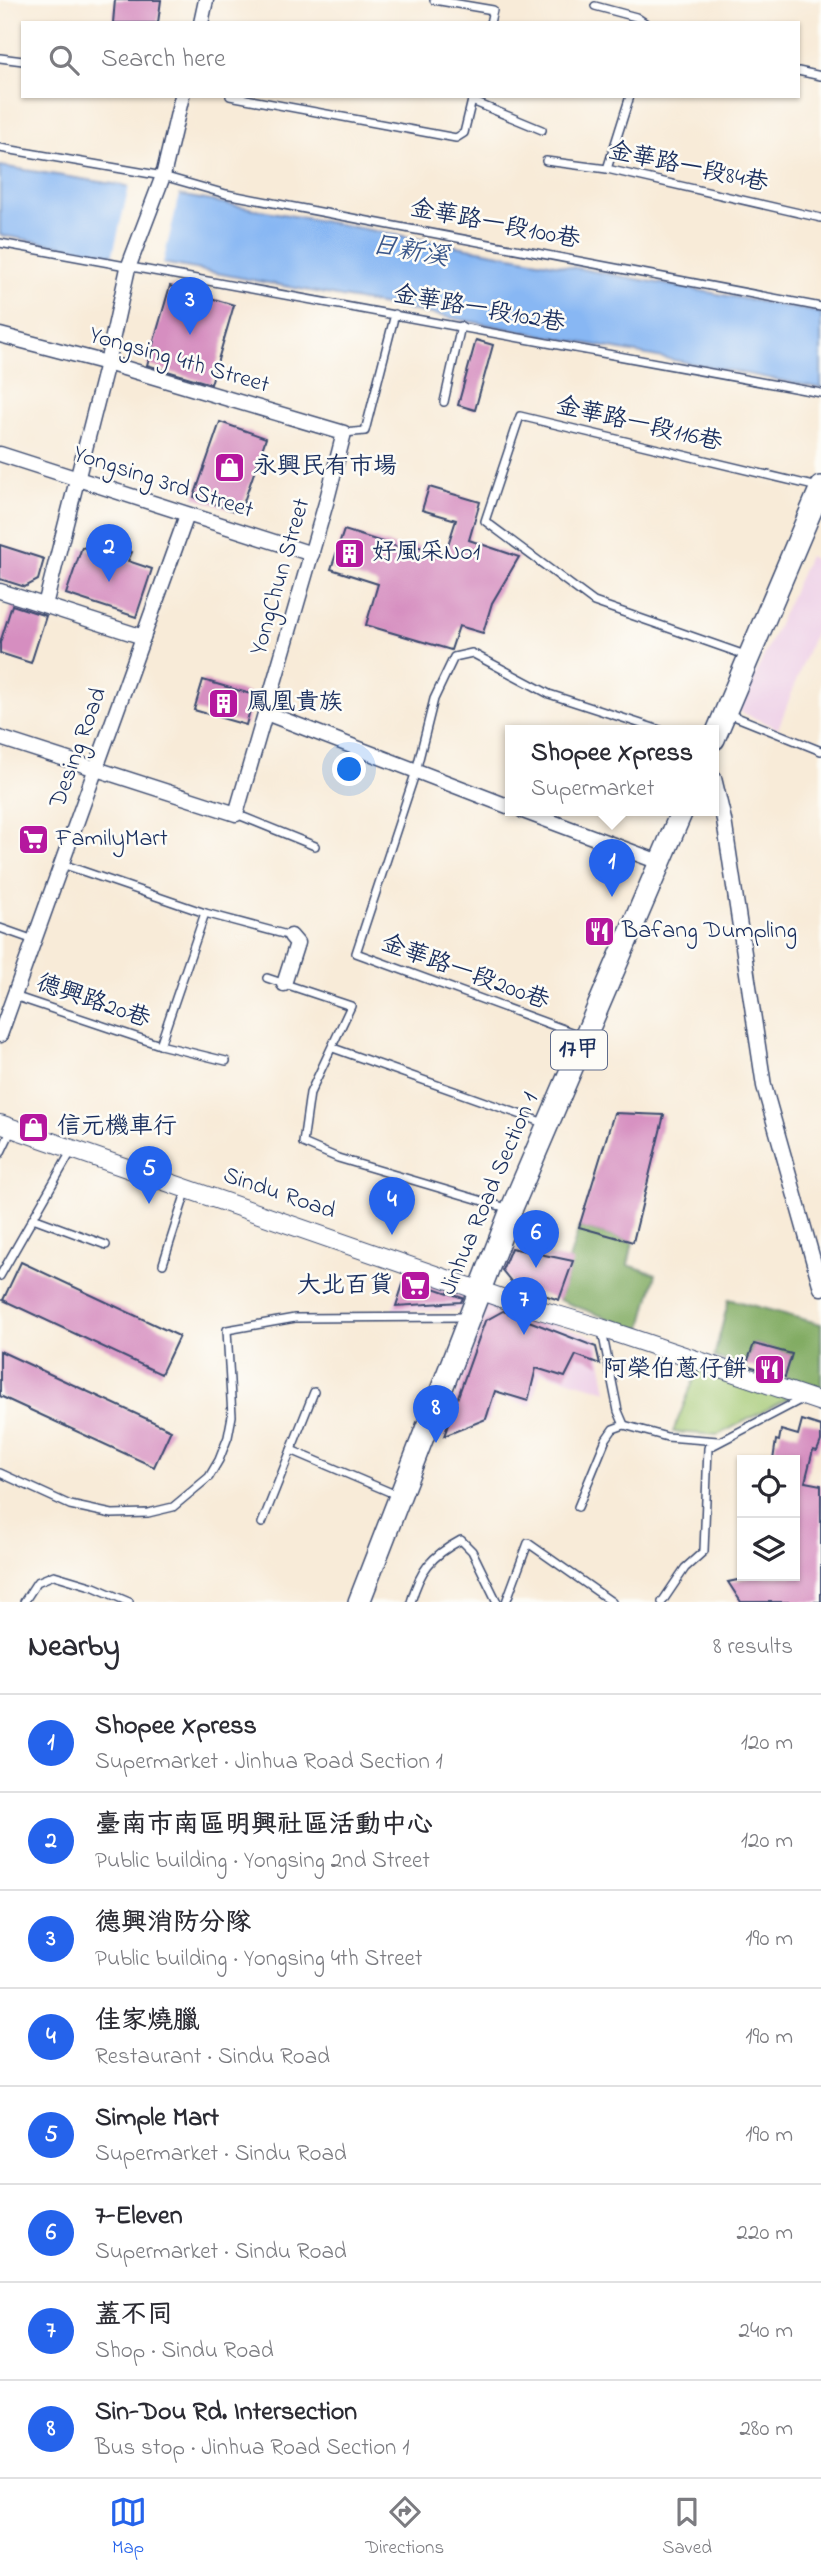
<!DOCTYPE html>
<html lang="en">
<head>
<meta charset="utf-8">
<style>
	:root { --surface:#fff; --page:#f2f2f3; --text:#2b2b33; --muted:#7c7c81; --line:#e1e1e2; --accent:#2563eb }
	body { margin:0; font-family:"Indie Flower","LXGW WenKai TC",sans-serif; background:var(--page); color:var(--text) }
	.controls { position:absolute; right:21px; bottom:21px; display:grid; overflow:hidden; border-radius:0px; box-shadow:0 2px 5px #0004 }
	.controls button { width:63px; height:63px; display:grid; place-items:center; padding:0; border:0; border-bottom:2px solid var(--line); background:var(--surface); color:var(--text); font:35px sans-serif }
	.you { position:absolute; left:350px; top:770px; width:24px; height:24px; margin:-18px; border:5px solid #fff; border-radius:50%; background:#1a73e8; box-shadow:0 0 0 10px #1a73e833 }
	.badge { display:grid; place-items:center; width:46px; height:46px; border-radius:50%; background:var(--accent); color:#fff; font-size:23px; font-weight:700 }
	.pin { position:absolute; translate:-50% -58px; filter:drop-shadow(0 2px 4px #0008) }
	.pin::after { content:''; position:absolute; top:37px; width:24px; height:21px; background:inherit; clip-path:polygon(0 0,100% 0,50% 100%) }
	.popup { position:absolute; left:505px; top:725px; width:214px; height:91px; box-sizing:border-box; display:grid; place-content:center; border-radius:0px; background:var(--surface); filter:drop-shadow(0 2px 5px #0005); font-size:23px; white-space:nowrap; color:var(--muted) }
	.popup b { font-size:26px; color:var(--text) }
	.popup::after { content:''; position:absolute; left:50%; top:100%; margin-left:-14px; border:14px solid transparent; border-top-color:var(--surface) }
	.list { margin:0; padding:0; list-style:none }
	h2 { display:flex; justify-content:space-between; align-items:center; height:91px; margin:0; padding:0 28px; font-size:30px }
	h2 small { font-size:23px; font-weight:400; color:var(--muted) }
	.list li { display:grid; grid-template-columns:46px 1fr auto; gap:21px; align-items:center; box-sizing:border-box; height:98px; padding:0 28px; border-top:2px solid var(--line) }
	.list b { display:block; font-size:26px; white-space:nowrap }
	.list p { margin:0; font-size:23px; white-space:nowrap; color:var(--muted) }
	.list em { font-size:23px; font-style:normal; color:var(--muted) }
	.icon { flex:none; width:38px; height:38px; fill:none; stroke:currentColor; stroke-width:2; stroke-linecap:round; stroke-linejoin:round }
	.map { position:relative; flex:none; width:821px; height:1602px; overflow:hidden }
	.search { position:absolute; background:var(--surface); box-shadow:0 2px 5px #0004; left:21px; right:21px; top:21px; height:77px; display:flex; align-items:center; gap:18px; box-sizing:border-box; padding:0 24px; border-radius:0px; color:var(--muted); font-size:26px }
	.sheet { height:875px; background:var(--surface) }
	nav { display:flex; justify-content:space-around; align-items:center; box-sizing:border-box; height:98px; border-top:2px solid var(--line); background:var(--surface); font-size:19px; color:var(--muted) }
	nav a { display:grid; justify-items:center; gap:4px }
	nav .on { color:var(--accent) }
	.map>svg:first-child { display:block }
	.built { fill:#eed0e7 }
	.green { fill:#a3c872; stroke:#5f7c68; stroke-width:2 }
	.forest { fill:#82ac64; stroke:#4e6e61; stroke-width:2 }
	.water { fill:#88b7f3; stroke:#5273a8; stroke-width:2 }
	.pier { fill:#f8ebd8 }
	.building { fill:#d68ec0 }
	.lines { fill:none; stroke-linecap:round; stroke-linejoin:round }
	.service-casing { stroke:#3c4b70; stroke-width:10 }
	.minor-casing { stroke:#3c4b70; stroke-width:17 }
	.tertiary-casing { stroke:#3c4b70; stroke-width:20 }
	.primary-casing { stroke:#3c4b70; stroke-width:24 }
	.service { stroke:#fff; stroke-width:7 }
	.minor { stroke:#fff; stroke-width:14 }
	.tertiary { stroke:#fff; stroke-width:18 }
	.primary { stroke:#fff; stroke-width:21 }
	.labels { text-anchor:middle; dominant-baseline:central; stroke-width:5; stroke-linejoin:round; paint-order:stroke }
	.shield { fill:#fdfcf7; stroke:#5f6c8c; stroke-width:2 }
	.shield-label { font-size:23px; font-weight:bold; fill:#1b2f5e }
	.street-label { font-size:24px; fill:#1b2f5e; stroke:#fdfcf7 }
	.poi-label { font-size:24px; fill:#1b2f5e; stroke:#fdfcf7; text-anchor:start }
	.water-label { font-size:26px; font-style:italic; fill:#3c588b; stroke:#fdfcf7 }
</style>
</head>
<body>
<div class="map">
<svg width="821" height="1602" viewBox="0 0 821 1602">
	<rect width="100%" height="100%" fill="#fdfcf7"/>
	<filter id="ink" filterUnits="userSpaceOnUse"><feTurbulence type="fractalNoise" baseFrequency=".0143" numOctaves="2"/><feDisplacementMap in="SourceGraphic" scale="14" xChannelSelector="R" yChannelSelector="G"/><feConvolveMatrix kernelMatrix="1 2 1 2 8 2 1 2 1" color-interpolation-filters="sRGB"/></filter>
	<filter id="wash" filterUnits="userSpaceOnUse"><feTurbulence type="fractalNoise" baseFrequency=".00686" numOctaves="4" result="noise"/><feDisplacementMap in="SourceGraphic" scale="28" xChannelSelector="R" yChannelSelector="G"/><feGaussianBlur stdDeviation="1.57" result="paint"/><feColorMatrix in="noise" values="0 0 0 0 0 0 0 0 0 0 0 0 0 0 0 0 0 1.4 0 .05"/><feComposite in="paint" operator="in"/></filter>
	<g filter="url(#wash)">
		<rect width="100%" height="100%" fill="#f8ebd8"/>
		<g class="built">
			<path d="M809 556 821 563V615L778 729 739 711Z"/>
			<path d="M404 1275 465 1296 460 1310 392 1311Z"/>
			<path d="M487 1303 597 1338 607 1391 541 1372 531 1406 496 1396 489 1421 440 1440Z"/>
		</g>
		<path class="green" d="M699 1367 789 1398 718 1435 673 1432Z"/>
		<g class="forest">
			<path d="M579 1227 633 1242 628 1265 656 1274 641 1331 559 1300 572 1262 569 1260Z"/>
			<path d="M729 1299 821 1324V1390L785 1377 791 1354 754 1344 744 1367 714 1357Z"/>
		</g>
		<path class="water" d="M0 166 157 191 821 313V388L179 266 0 235Z"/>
		<path class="pier" d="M130 183 180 192 162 267 112 258Z"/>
		<g id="blocks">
			<g class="building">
				<path d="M115 0H161L158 23H113Z"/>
				<path d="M170 286 234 305 211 384 147 365Z"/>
				<path d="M476 340 493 345 475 410 458 405Z"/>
				<path d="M220 422 266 438 240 513 194 497Z"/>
				<path d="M429 487 480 502 469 540 519 557 492 603 483 633 459 626 451 650 366 625 378 584 331 569 344 530 411 551 412 545 445 554 456 520 422 510Z"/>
				<path d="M0 545 44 559 38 580 25 587 0 579Z"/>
				<path d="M110 545 132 552 128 561 152 569 136 617 66 594 82 547 106 555Z"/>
				<path d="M12 605 46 616 31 663 0 653V643Z"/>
				<path d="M203 680 254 695 246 725 194 710Z"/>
				<path d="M614 1113 664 1115 633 1242 579 1227Z"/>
				<path d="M511 1248 573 1261 559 1300 514 1285 502 1270Z"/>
				<path d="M21 1262 179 1336 161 1374 3 1300Z"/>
				<path d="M405 1278 463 1298 461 1302 396 1306Z"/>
				<path d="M503 1311 596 1347 600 1364 576 1355 565 1377 536 1368 528 1401 495 1391 486 1419 444 1436 485 1321Z"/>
				<path d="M754 1344 792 1354 785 1377 746 1365Z"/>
				<path d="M0 1351 171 1430 154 1467 0 1396Z"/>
				<path d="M802 1420 821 1426V1441L817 1451 813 1450 805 1482 821 1485V1602H741L728 1582 757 1576H795V1460H773L776 1440 779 1441 781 1430 798 1435Z"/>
			</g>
		</g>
	</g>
	<g filter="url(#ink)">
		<use href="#blocks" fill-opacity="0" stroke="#3c4b70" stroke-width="2"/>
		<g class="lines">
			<defs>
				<g id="service">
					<path d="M434 0 493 10 490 23"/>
					<path d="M595 6 636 17 645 23"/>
					<path d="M0 58 23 61"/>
					<path d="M798 71 821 76"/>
					<path d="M230 96 456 138 464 133 473 96"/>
					<path d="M472 101 542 130"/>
					<path d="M0 148 163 176 226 194 821 307"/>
					<path d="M546 161 607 169 821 218"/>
					<path d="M607 169 630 96"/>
					<path d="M0 243 821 393"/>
					<path d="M444 402 461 326"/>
					<path d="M344 433 365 431 395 314"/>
					<path d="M748 656 594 602 485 521 520 416 818 487"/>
					<path d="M729 714 821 751"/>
					<path d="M236 814 315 846"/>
					<path d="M62 864 205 913 291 936"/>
					<path d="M0 928 34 940"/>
					<path d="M267 978 351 1006 310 1093 303 1143 338 1158 510 1209"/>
					<path d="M14 996 160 1045 226 1061"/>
					<path d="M582 1036 356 953 416 771 434 699 454 657 472 653 549 694 663 731"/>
					<path d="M160 1045 205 913"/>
					<path d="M333 1048 547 1124"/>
					<path d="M0 1154 12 1129"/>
					<path d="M33 1218 106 1245"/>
					<path d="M163 1264 187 1189"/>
					<path d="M0 1276 72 1150"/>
					<path d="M624 1425 667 1437 718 1441"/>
					<path d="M291 1450 399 1496"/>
					<path d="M0 1473 70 1505 112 1514 148 1513 173 1507 209 1477 219 1460 228 1437 232 1416 227 1330 295 1318 467 1317"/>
					<path d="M578 1507 606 1439 613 1429 624 1425 618 1411 602 1331"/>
					<path d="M262 1523 314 1392"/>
					<path d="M24 1602 37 1582 54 1575 94 1587 129 1602"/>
					<path d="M411 1602C420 1570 431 1556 461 1540L472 1551 497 1602"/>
					<path d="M506 1602 528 1543 612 1602"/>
					<path d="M662 1602 685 1568 704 1551 708 1448 802 1399"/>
				</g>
				<g id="minor">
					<path d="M201 23 206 0"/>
					<path d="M0 335 107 363 344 433 326 503 236 814 0 738"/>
					<path d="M0 454 312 554"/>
					<path d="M0 591 143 637"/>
					<path d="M45 605 107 363 128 268 163 176 182 96"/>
					<path d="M266 713 510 807"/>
					<path d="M714 778 724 820 764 1086 821 1288"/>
					<path d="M523 811 659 862"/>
					<path d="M284 984 297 943 291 936"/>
					<path d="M0 1035 187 515"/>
				</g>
				<path id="tertiary" d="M0 1124 510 1301 601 1328 821 1402"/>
				<g id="primary">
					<path d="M714 739 821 487"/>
					<path d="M359 1602 511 1210 682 811"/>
				</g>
			</defs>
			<use href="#service" class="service-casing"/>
			<use href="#minor" class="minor-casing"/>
			<use href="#tertiary" class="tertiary-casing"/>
			<use href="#primary" class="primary-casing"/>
			<use href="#service" class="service"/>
			<use href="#minor" class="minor"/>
			<use href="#tertiary" class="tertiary"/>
			<use href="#primary" class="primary"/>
		</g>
	</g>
	<defs>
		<symbol id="shop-square" viewBox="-11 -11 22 22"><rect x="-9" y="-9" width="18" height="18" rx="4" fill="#b5179e" stroke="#fdfcf7"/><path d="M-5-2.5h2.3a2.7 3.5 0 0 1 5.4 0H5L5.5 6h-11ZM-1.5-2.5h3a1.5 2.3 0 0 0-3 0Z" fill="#fff"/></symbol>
		<symbol id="building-square" viewBox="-11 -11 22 22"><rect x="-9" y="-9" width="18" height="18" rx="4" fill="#b5179e" stroke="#fdfcf7"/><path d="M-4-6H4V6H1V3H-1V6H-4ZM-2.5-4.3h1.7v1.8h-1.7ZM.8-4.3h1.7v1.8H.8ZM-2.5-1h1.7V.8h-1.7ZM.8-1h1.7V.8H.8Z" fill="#fff"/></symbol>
		<symbol id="supermarket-square" viewBox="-11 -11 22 22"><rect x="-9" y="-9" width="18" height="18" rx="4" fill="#b5179e" stroke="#fdfcf7"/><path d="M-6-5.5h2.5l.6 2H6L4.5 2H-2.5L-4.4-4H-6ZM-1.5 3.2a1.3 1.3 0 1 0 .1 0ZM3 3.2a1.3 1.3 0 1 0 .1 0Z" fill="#fff"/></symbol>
		<symbol id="restaurant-square" viewBox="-11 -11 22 22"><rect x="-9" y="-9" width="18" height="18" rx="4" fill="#b5179e" stroke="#fdfcf7"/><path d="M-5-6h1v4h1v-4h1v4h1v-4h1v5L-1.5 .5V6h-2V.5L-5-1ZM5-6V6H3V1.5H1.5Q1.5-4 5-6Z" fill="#fff"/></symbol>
	</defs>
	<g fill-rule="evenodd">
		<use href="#shop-square" x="212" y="450" width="35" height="35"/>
		<use href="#building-square" x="332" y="536" width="35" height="35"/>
		<use href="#building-square" x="206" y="686" width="35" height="35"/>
		<use href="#supermarket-square" x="16" y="822" width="35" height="35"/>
		<use href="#restaurant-square" x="582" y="914" width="35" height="35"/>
		<use href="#shop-square" x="16" y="1110" width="35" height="35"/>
		<use href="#supermarket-square" x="398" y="1268" width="35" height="35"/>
		<use href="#restaurant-square" x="752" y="1352" width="35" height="35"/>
	</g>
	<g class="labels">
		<rect class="shield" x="551" y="1030.5" width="56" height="39" rx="5"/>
		<g class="shield-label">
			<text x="579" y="1050">17甲</text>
		</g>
		<g class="street-label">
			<text transform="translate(688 168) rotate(12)">金華路一段84巷</text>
			<text transform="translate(495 225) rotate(11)">金華路一段100巷</text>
			<text transform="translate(479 310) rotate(10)">金華路一段102巷</text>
			<text transform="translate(179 361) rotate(16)">Yongsing 4th Street</text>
			<text transform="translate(639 425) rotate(13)">金華路一段116巷</text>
			<text transform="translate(163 483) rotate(18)">Yongsing 3rd Street</text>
			<text transform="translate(281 577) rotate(-74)">YongChun Street</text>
			<text transform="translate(79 748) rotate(-70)">Desing Road</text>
			<text transform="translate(465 973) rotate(20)">金華路一段200巷</text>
			<text transform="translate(93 1002) rotate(19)">德興路20巷</text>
			<text transform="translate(279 1194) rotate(19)">Sindu Road</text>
			<text transform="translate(490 1194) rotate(-67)">Jinhua Road Section 1</text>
		</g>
		<g class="poi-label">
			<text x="253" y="467">永興民有市場</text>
			<text x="372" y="553">好風采No1</text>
			<text x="247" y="703">鳳凰貴族</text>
			<text x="56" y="839">FamilyMart</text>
			<text x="622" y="931">Bafang Dumpling</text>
			<text x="57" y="1127">信元機車行</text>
			<text x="393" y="1286" text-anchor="end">大北百貨</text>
			<text x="747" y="1370" text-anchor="end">阿榮伯蔥仔餅</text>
		</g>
		<g class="water-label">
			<text transform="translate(410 252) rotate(10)">日新溪</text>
		</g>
	</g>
</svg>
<div class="controls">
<button><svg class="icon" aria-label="locate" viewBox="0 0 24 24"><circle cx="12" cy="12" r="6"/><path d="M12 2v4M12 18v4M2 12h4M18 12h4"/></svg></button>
<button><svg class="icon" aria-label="layers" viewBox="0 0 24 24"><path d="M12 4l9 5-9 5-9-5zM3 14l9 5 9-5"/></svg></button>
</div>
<div class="you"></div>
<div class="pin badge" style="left:612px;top:897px">1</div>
<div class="popup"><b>Shopee Xpress</b>Supermarket</div>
<div class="pin badge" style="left:109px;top:582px">2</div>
<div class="pin badge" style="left:190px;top:335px">3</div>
<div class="pin badge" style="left:392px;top:1235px">4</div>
<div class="pin badge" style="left:149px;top:1204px">5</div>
<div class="pin badge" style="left:536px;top:1268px">6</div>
<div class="pin badge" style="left:524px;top:1335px">7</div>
<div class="pin badge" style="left:436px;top:1443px">8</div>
<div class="search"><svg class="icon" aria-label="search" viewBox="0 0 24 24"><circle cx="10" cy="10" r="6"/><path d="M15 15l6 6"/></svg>Search here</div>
</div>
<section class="sheet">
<h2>Nearby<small>8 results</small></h2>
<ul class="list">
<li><span class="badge">1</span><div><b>Shopee Xpress</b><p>Supermarket · Jinhua Road Section 1</p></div><em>120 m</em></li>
<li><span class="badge">2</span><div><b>臺南市南區明興社區活動中心</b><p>Public building · Yongsing 2nd Street</p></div><em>120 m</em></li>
<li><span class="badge">3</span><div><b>德興消防分隊</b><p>Public building · Yongsing 4th Street</p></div><em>190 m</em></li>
<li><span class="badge">4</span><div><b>佳家燒臘</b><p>Restaurant · Sindu Road</p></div><em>190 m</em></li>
<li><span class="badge">5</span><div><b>Simple Mart</b><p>Supermarket · Sindu Road</p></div><em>190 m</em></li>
<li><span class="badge">6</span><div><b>7-Eleven</b><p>Supermarket · Sindu Road</p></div><em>220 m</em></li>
<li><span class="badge">7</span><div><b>蓋不同</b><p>Shop · Sindu Road</p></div><em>240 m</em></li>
<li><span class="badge">8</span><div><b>Sin-Dou Rd. Intersection</b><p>Bus stop · Jinhua Road Section 1</p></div><em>280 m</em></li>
</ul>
</section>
<nav>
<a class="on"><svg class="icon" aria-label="map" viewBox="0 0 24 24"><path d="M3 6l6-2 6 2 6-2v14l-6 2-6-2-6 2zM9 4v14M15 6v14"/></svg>Map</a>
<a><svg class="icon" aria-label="directions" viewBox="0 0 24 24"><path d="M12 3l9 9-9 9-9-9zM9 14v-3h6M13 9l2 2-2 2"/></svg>Directions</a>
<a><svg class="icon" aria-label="saved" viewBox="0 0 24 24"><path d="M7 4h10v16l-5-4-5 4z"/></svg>Saved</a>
</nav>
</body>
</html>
